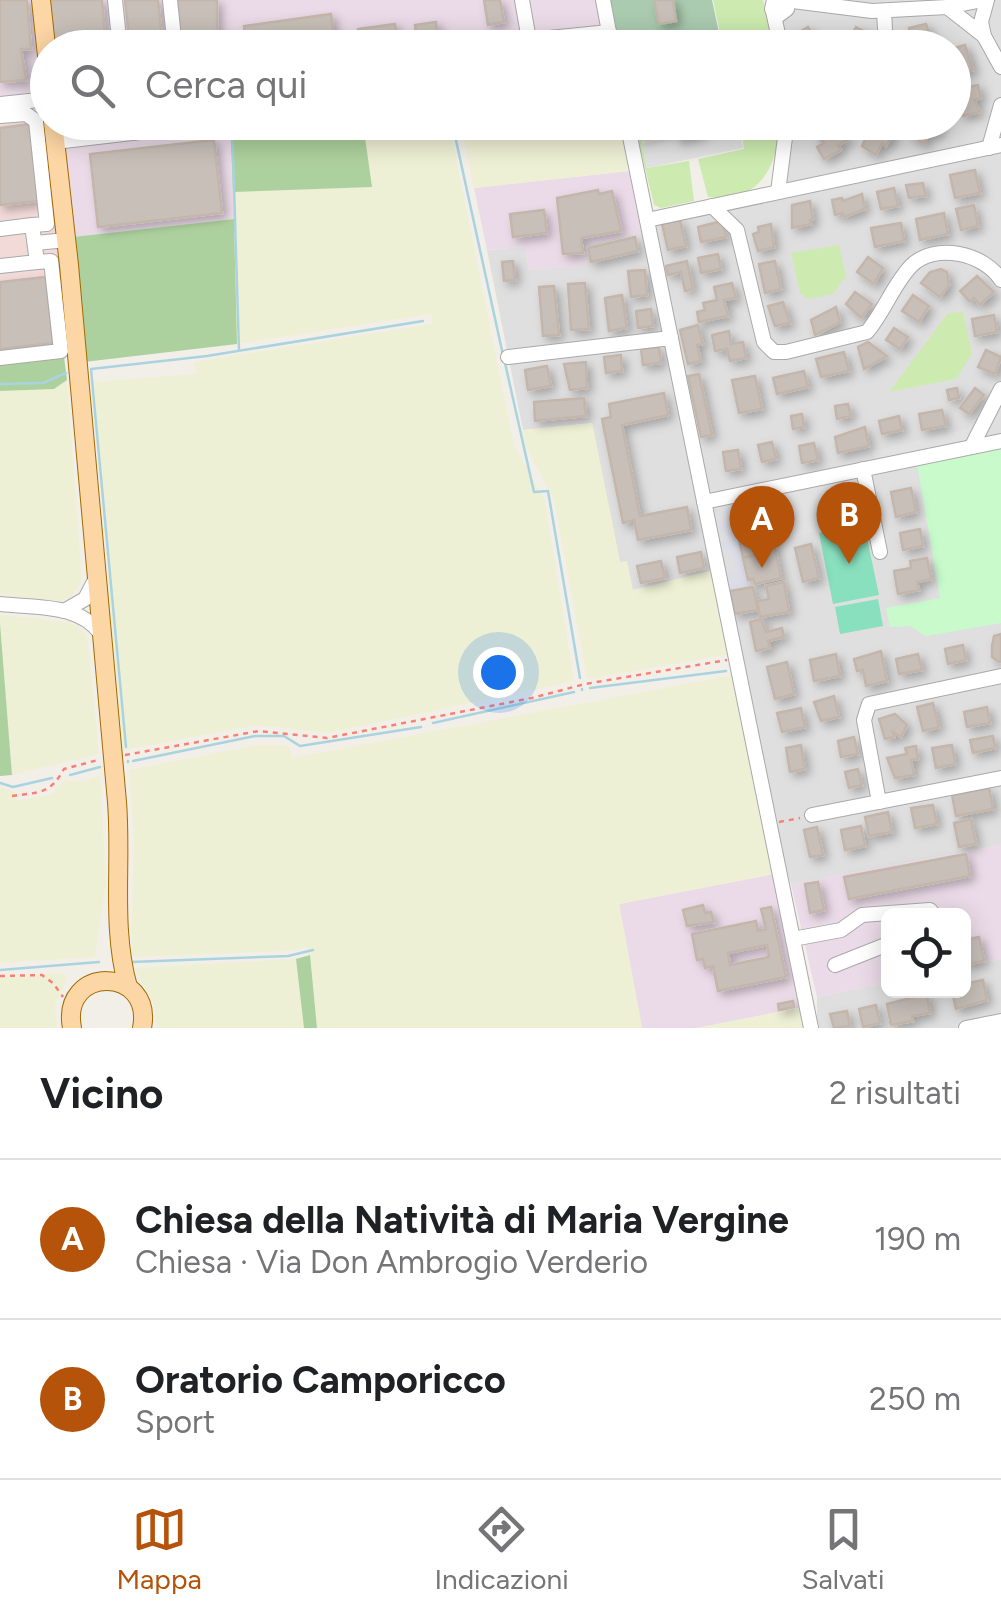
<!DOCTYPE html>
<html lang="it">
<head>
<meta charset="utf-8">
<style>
	:root { --surface:#fff; --page:#f2f2f2; --text:#202124; --muted:#757577; --line:#e0e0e0; --accent:#b45309 }
	body { margin:0; font-family:Figtree,sans-serif; background:var(--page); color:var(--text) }
	.controls { position:absolute; right:30px; bottom:30px; display:grid; overflow:hidden; border-radius:15px; box-shadow:0 5px 25px #0003 }
	.controls button { width:90px; height:90px; display:grid; place-items:center; padding:0; border:0; border-bottom:2px solid var(--line); background:var(--surface); color:var(--text); font:50px sans-serif }
	.you { position:absolute; left:498px; top:672px; width:35px; height:35px; margin:-25px; border:8px solid #fff; border-radius:50%; background:#1a73e8; box-shadow:0 0 0 15px #1a73e833 }
	.badge { display:grid; place-items:center; width:65px; height:65px; border-radius:50%; background:var(--accent); color:#fff; font-size:32px; font-weight:700 }
	.pin { position:absolute; translate:-50% -82px; filter:drop-shadow(0 2px 5px #0008) }
	.pin::after { content:''; position:absolute; top:52px; width:35px; height:30px; background:inherit; clip-path:polygon(0 0,100% 0,50% 100%) }
	.list { margin:0; padding:0; list-style:none }
	h2 { display:flex; justify-content:space-between; align-items:center; height:130px; margin:0; padding:0 40px; font-size:42px }
	h2 small { font-size:32px; font-weight:400; color:var(--muted) }
	.list li { display:grid; grid-template-columns:65px 1fr auto; gap:30px; align-items:center; box-sizing:border-box; height:160px; padding:0 40px; border-top:2px solid var(--line) }
	.list b { display:block; font-size:38px; white-space:nowrap }
	.list p { margin:0; font-size:32px; white-space:nowrap; color:var(--muted) }
	.list em { font-size:32px; font-style:normal; color:var(--muted) }
	.icon { flex:none; width:55px; height:55px; fill:none; stroke:currentColor; stroke-width:2; stroke-linecap:round; stroke-linejoin:round }
	.map { position:relative; flex:none; width:1001px; height:1028px; overflow:hidden }
	.search { position:absolute; background:var(--surface); box-shadow:0 5px 25px #0003; left:30px; right:30px; top:30px; height:110px; display:flex; align-items:center; gap:25px; box-sizing:border-box; padding:0 35px; border-radius:55px; color:var(--muted); font-size:38px }
	.sheet { height:450px; background:var(--surface) }
	nav { display:flex; justify-content:space-around; align-items:center; box-sizing:border-box; height:140px; border-top:2px solid var(--line); background:var(--surface); font-size:28px; color:var(--muted) }
	nav a { display:grid; justify-items:center; gap:5px }
	nav .on { color:var(--accent) }
	.map>svg:first-child { display:block }
	.residential { fill:#e0dfdf }
	.commercial { fill:#f2dad9 }
	.industrial { fill:#ebdbe8 }
	.farmland { fill:#eef0d5 }
	.grass { fill:#cdebb0 }
	.forest { fill:#add19e }
	.cemetery { fill:#aacbaf }
	.park { fill:#c8facc }
	.pitch { fill:#88e0be }
	.parking { fill:#e2e2e2 }
	.plaza { fill:#dddde8 }
	.lines { fill:none; stroke-linecap:round; stroke-linejoin:round }
	.stream { stroke:#aad3df; stroke-width:2.5 }
	.building { fill:#c7bfb8; stroke:#c4b6ab; stroke-width:2.5; fill-rule:evenodd; filter:url(#shadow) }
	.minor-casing { stroke:#a9a9a9; stroke-width:16 }
	.major-casing { stroke:#a06b00; stroke-width:20 }
	.path { stroke:#fa8072; stroke-width:2.5; stroke-dasharray:5 5; stroke-linecap:butt }
	.minor { stroke:#fff; stroke-width:14 }
	.major { stroke:#fcd6a4; stroke-width:18 }
</style>
</head>
<body>
<div class="map">
<svg width="1001" height="1028" viewBox="0 0 1001 1028">
	<defs>
		<filter id="shadow"><feDropShadow dx="4.5" dy="4.5" stdDeviation="5" flood-color="#0004"/></filter>
	</defs>
	<rect width="100%" height="100%" fill="#f2efe9"/>
	<g class="residential">
		<path d="M773 0H1001V141L784 187 791 123 954 122V48L785 47Z"/>
		<path d="M1001 145V845L791 884 770 824 647 220Z"/>
		<path d="M642 233 714 570 633 591 620 562 592 423 523 430 487 250 525 247 529 270 587 265 585 245Z"/>
		<path d="M1001 959V1028H817V997L888 982V991H964V967Z"/>
	</g>
	<path class="commercial" d="M42 106 72 356 0 364V110Z"/>
	<g class="industrial">
		<path d="M0 0H595L604 42 548 48H48V122L230 123 234 219 66 238 55 231 42 106 0 110Z"/>
		<path d="M629 171 642 233 585 245 587 266 529 270 525 247 487 250 474 188Z"/>
		<path d="M1001 845V959L964 967V916H888V982L817 997 791 884Z"/>
		<path d="M774 874 803 1007 697 1028H642L619 904Z"/>
	</g>
	<g class="farmland">
		<path d="M363 123H449L514 446 545 501 574 681 328 733 258 725 119 751 106 596 110 566 90 382 196 374 194 362 432 324 431 314 237 344 233 192 372 187Z"/>
		<path d="M460 123H619L629 171 474 188Z"/>
		<path d="M67 380 82 582 70 598 61 601 0 595V391L54 389Z"/>
		<path d="M592 423 620 562 627 561 633 590 714 570 731 654 587 679 554 500 525 445 523 430Z"/>
		<path d="M0 615 69 622 83 630 88 643 99 754 12 775Z"/>
		<path d="M733 675 774 874 619 904 642 1028H317L307 947 286 951 131 957 134 839 129 770 257 745H285L290 748 292 758Z"/>
		<path d="M100 776 106 882 95 957 0 963V786L15 792 16 801 51 794 64 780 83 781Z"/>
		<path d="M296 959 304 1028H157L154 1004 134 968Z"/>
		<path d="M63 973 67 978 55 1005 57 1028H0V978Z"/>
		<path d="M803 1007 808 1028H697Z"/>
	</g>
	<g class="grass">
		<path d="M713 0H763L777 47H723Z"/>
		<path d="M740 123H782C774 169 763 201 708 197L698 159 744 149Z"/>
		<path d="M641 138 647 168 689 161 694 201 661 208 654 205 638 139Z"/>
		<path d="M839 245 846 276 833 294 808 299 800 293 791 253Z"/>
		<path d="M963 312 972 354 956 379 889 392 948 313Z"/>
	</g>
	<g class="forest">
		<path d="M230 123H363L372 187 233 192Z"/>
		<path d="M234 219 237 344 84 362 73 237Z"/>
		<path d="M64 357 67 380 54 389 0 391V364Z"/>
		<path d="M0 623 12 775 0 776Z"/>
		<path d="M310 955 317 1028H304L296 959Z"/>
	</g>
	<path class="cemetery" d="M608 0H712L722 47H618Z"/>
	<path class="park" d="M988 449H1001V623L926 636 910 626 890 627 886 608 940 598 917 464Z"/>
	<g class="pitch">
		<path d="M864 524 879 595 833 604 819 533Z"/>
		<path d="M878 599 883 626 840 634 835 607Z"/>
	</g>
	<g class="parking">
		<path d="M738 124 743 148 647 168 642 144Z"/>
		<path d="M967 429 971 444 876 465 873 451Z"/>
		<path d="M858 478 867 521 781 540 778 527 738 536 732 506Z"/>
	</g>
	<path class="plaza" d="M732 506 749 586 729 590 726 574 735 571 730 549 721 550 720 541 728 539 726 531 718 532 716 524 724 522 722 511Z"/>
	<g class="lines">
		<g class="stream">
			<path d="M232 122 239 350"/>
			<path d="M452 122 503 355"/>
			<path d="M505 363 534 492 548 491 580 678"/>
			<path d="M0 384 43 383 66 373"/>
			<path d="M590 688 726 671"/>
			<path d="M582 689V690"/>
			<path d="M433 723 574 692"/>
			<path d="M126 747 91 369 207 356 423 321"/>
			<path d="M128 761V762"/>
			<path d="M133 761 255 736H284L300 746 421 727"/>
			<path d="M70 775 100 767"/>
			<path d="M0 783 13 787 52 778"/>
			<path d="M131 962 288 956 313 950"/>
			<path d="M0 970 99 962"/>
		</g>
	</g>
	<g class="building">
		<path d="M0 0H27L31 49H21L26 80 0 82Z"/>
		<path d="M49 0H102L106 48H53Z"/>
		<path d="M125 0H158L163 48H130Z"/>
		<path d="M177 0H217V48H182Z"/>
		<path d="M484 0H500L504 22 488 25Z"/>
		<path d="M654 0H673L676 21 659 24Z"/>
		<path d="M331 14 335 48H320L319 38 246 48 244 26Z"/>
		<path d="M436 22 439 48H418L415 25Z"/>
		<path d="M395 24 398 48H361L358 29Z"/>
		<path d="M926 24 935 48H915L909 28Z"/>
		<path d="M808 27 814 37 817 48H799L803 45 794 35Z"/>
		<path d="M856 27 875 37 870 48H846Z"/>
		<path d="M965 45 973 70 956 74 954 48Z"/>
		<path d="M978 85 981 98 974 100 980 112 963 116 955 93 960 92 959 89Z"/>
		<path d="M635 122 646 125 708 122 638 138Z"/>
		<path d="M915 123V122L942 123 935 135 928 131 925 144 910 135Z"/>
		<path d="M30 124 39 201 0 205V128Z"/>
		<path d="M700 124 702 134 678 139 676 129Z"/>
		<path d="M878 124 894 134 886 146 882 143 876 155 862 146 871 127 875 129Z"/>
		<path d="M829 125 834 139 844 133 848 140 838 145 841 150 824 159 817 147 824 143 815 134Z"/>
		<path d="M214 140 222 213 98 227 90 154Z"/>
		<path d="M975 170 980 193 955 198 950 175Z"/>
		<path d="M923 183 926 196 909 198 906 185Z"/>
		<path d="M894 188 898 206 881 209 877 192Z"/>
		<path d="M598 190 599 194 612 191 621 231 581 238 583 253 563 254 557 198Z"/>
		<path d="M862 194 865 209 844 217 843 213 835 215 832 200 842 198 843 201Z"/>
		<path d="M810 201 813 219 810 220 811 224 792 228V205Z"/>
		<path d="M974 205 978 226 961 230 956 209Z"/>
		<path d="M544 210 547 233 513 237 510 214Z"/>
		<path d="M944 213 948 234 920 240 916 219Z"/>
		<path d="M680 220 686 246 668 250 662 224Z"/>
		<path d="M722 221 726 237 701 242 698 227Z"/>
		<path d="M901 223 904 241 875 247 871 228Z"/>
		<path d="M771 224 774 247 758 251 753 234 759 232 758 227Z"/>
		<path d="M635 237 638 251 591 262 588 248Z"/>
		<path d="M718 254 721 269 701 273 698 258Z"/>
		<path d="M868 257 883 268 874 284 857 272Z"/>
		<path d="M513 261 515 280 504 281 502 262Z"/>
		<path d="M687 261 693 289 685 291 681 272 668 275 666 266Z"/>
		<path d="M775 261 781 289 765 293 759 264Z"/>
		<path d="M941 269 947 272 949 285 940 297 921 283 930 272Z"/>
		<path d="M645 270 647 295 631 297 628 271Z"/>
		<path d="M977 276 994 292 980 305 974 298 970 302 960 291Z"/>
		<path d="M46 277 53 343 0 349V282Z"/>
		<path d="M585 283 589 329 571 330 568 284Z"/>
		<path d="M732 283 736 298 724 300 728 316 699 322 697 312 705 310 703 303 717 300 714 287Z"/>
		<path d="M554 286 559 335 543 336 539 287Z"/>
		<path d="M855 292 872 304 861 318 846 304Z"/>
		<path d="M622 295 627 328 609 331 605 298Z"/>
		<path d="M913 295 929 306 919 322 902 311Z"/>
		<path d="M783 302 790 323 775 326 768 306Z"/>
		<path d="M836 307 840 322 815 335 811 320Z"/>
		<path d="M651 309 653 326 638 328 636 311Z"/>
		<path d="M994 315 997 332 975 336 972 319Z"/>
		<path d="M698 325 703 344 697 345 701 361 688 364 680 330Z"/>
		<path d="M894 328 908 337 900 349 886 340Z"/>
		<path d="M729 331 731 344 743 342 746 358 730 361 727 349 715 351 712 335Z"/>
		<path d="M868 342 887 356 864 369 858 347Z"/>
		<path d="M659 347 661 363 643 365 641 349Z"/>
		<path d="M986 350 1001 357 995 374 978 367Z"/>
		<path d="M844 352 849 371 821 377 816 359Z"/>
		<path d="M621 355 622 371 606 373 604 357Z"/>
		<path d="M586 362 587 388 570 390 564 364Z"/>
		<path d="M547 366 551 386 528 390 525 370Z"/>
		<path d="M804 371 808 387 777 394 773 378Z"/>
		<path d="M699 374 712 435 701 437 688 376Z"/>
		<path d="M755 376 762 409 739 413 732 380Z"/>
		<path d="M957 388 959 398 949 400 947 390Z"/>
		<path d="M975 388 984 395 969 414 960 408Z"/>
		<path d="M664 393 668 415 622 425 640 516 687 507 691 530 638 540 634 520 623 523 602 419 611 417 609 404Z"/>
		<path d="M584 398 586 416 535 421 534 402Z"/>
		<path d="M848 404 851 416 837 419 835 406Z"/>
		<path d="M942 410 946 426 922 430 919 414Z"/>
		<path d="M802 414 804 427 793 429 791 416Z"/>
		<path d="M899 416 902 430 882 434 879 421Z"/>
		<path d="M865 427 869 446 838 453 835 437Z"/>
		<path d="M772 442 776 459 762 462 758 445Z"/>
		<path d="M814 443 818 460 802 463 799 446Z"/>
		<path d="M738 450 741 469 726 471 723 452Z"/>
		<path d="M911 488 916 512 896 517 891 492Z"/>
		<path d="M920 529 923 546 903 550 900 533Z"/>
		<path d="M752 536 753 543 760 542 761 554 743 558 739 539Z"/>
		<path d="M774 543 781 578 755 584 753 579 748 580 743 558 761 554 759 547Z"/>
		<path d="M811 544 819 578 803 582 795 548Z"/>
		<path d="M701 552 704 568 680 573 677 557Z"/>
		<path d="M927 558 931 579 917 582 919 590 898 594 894 571 911 568 910 561Z"/>
		<path d="M661 561 665 578 641 583 637 566Z"/>
		<path d="M784 582 789 612 760 617 757 601 769 599 766 586Z"/>
		<path d="M753 587 758 610 735 614 730 591Z"/>
		<path d="M761 619 766 632 782 628 784 637 768 641 770 648 756 651 750 622Z"/>
		<path d="M1001 634V662H999L992 657V646L994 636Z"/>
		<path d="M963 645 966 660 948 664 945 649Z"/>
		<path d="M881 651 887 681 866 686 863 670 857 671 854 659Z"/>
		<path d="M836 654 840 676 814 681 810 660Z"/>
		<path d="M918 654 922 670 899 674 896 659Z"/>
		<path d="M787 662 794 694 775 699 767 667Z"/>
		<path d="M834 696 839 717 821 721 814 702Z"/>
		<path d="M933 703 939 727 923 731 917 707Z"/>
		<path d="M987 707 990 723 967 727 964 712Z"/>
		<path d="M801 708 805 727 782 732 777 713Z"/>
		<path d="M895 714 907 725 901 737 893 732 894 737 885 739 879 719Z"/>
		<path d="M993 736 995 748 973 753 970 740Z"/>
		<path d="M854 737 858 754 841 757 838 741Z"/>
		<path d="M801 745 805 769 790 772 786 748Z"/>
		<path d="M952 745 955 764 936 768 932 748Z"/>
		<path d="M916 746 918 759 911 760 914 775 895 778 887 758 907 754 905 748Z"/>
		<path d="M858 769 862 785 849 788 845 772Z"/>
		<path d="M989 788 993 809 956 816 952 795Z"/>
		<path d="M933 805 937 824 915 828 911 808Z"/>
		<path d="M888 812 892 832 869 836 865 817Z"/>
		<path d="M971 819 976 844 959 847 954 823Z"/>
		<path d="M861 826 865 846 845 850 841 830Z"/>
		<path d="M817 827 823 855 810 857 804 830Z"/>
		<path d="M966 854 970 876 849 899 844 877Z"/>
		<path d="M818 882 824 910 810 913 805 884Z"/>
		<path d="M703 905 705 913 711 912 714 922 687 926 683 910Z"/>
		<path d="M771 907 786 977 718 991 713 966 705 968 703 959 697 960 692 934 756 921 758 931 766 929 761 909ZM767 945 769 957 730 965 728 953Z"/>
		<path d="M979 937 984 961 964 965V940Z"/>
		<path d="M983 980 987 1000 956 1009 952 991H964L968 983Z"/>
		<path d="M927 994 930 1013 912 1016 913 1021 891 1025 887 1004Z"/>
		<path d="M793 1001 794 1007 779 1010 778 1004Z"/>
		<path d="M876 1005 880 1023 863 1027 859 1009Z"/>
		<path d="M847 1011 850 1026 834 1028 830 1014Z"/>
	</g>
	<g class="lines">
		<defs>
			<g id="minor">
				<path d="M115 0 120 48"/>
				<path d="M170 0 175 48"/>
				<path d="M522 0 529 40 609 32"/>
				<path d="M603 0 612 48"/>
				<path d="M774 0 772 9 779 15 787 9 785 0"/>
				<path d="M785 0 872 11 947 7 983 0"/>
				<path d="M947 7 984 36 981 22 987 0"/>
				<path d="M773 11 781 48"/>
				<path d="M884 11 886 48"/>
				<path d="M984 36 1001 67"/>
				<path d="M0 104 48 99"/>
				<path d="M0 116 26 114 36 121 47 224 32 225"/>
				<path d="M627 122 811 1028"/>
				<path d="M55 142 183 127V122"/>
				<path d="M989 148 1001 105"/>
				<path d="M778 192 787 122"/>
				<path d="M712 206 737 230 764 342 774 352H786L867 332C884 312 893 285 911 266 935 242 984 253 1001 280"/>
				<path d="M647 220 1001 145"/>
				<path d="M0 229 32 225 37 262 0 266"/>
				<path d="M35 243 67 240"/>
				<path d="M508 357 671 338"/>
				<path d="M0 358 61 351 51 261 37 262"/>
				<path d="M973 444 1001 389"/>
				<path d="M863 469 880 552"/>
				<path d="M704 502 1001 441"/>
				<path d="M0 604C34 608 79 603 101 634"/>
				<path d="M64 611 85 599 95 580"/>
				<path d="M879 802 864 720 869 704 1001 676"/>
				<path d="M812 815 1001 778"/>
				<path d="M793 939 841 930 862 915 930 910 935 916"/>
				<path d="M835 965 888 944"/>
				<path d="M966 1028 1001 1021"/>
			</g>
			<g id="major">
				<path d="M41 0 48 65"/>
				<path d="M53 122 69 265 117 802C122 863 111 927 128 987"/>
				<path d="M72 1028C60 965 154 966 142 1028"/>
			</g>
		</defs>
		<use href="#minor" class="minor-casing"/>
		<use href="#major" class="major-casing"/>
		<g class="path">
			<path d="M125 755 259 731 327 738 532 698 585 684 727 660"/>
			<path d="M12 796C41 792 50 794 64 769L98 760"/>
			<path d="M779 822 800 818"/>
			<path d="M0 976 42 975 53 983 63 997"/>
		</g>
		<use href="#minor" class="minor"/>
		<use href="#major" class="major"/>
	</g>
</svg>
<div class="controls">
<button><svg class="icon" aria-label="locate" viewBox="0 0 24 24"><circle cx="12" cy="12" r="6"/><path d="M12 2v4M12 18v4M2 12h4M18 12h4"/></svg></button>
</div>
<div class="you"></div>
<div class="pin badge" style="left:762px;top:568px">A</div>
<div class="pin badge" style="left:849px;top:564px">B</div>
<div class="search"><svg class="icon" aria-label="search" viewBox="0 0 24 24"><circle cx="10" cy="10" r="6"/><path d="M15 15l6 6"/></svg>Cerca qui</div>
</div>
<section class="sheet">
<h2>Vicino<small>2 risultati</small></h2>
<ul class="list">
<li><span class="badge">A</span><div><b>Chiesa della Natività di Maria Vergine</b><p>Chiesa · Via Don Ambrogio Verderio</p></div><em>190 m</em></li>
<li><span class="badge">B</span><div><b>Oratorio Camporicco</b><p>Sport</p></div><em>250 m</em></li>
</ul>
</section>
<nav>
<a class="on"><svg class="icon" aria-label="map" viewBox="0 0 24 24"><path d="M3 6l6-2 6 2 6-2v14l-6 2-6-2-6 2zM9 4v14M15 6v14"/></svg>Mappa</a>
<a><svg class="icon" aria-label="directions" viewBox="0 0 24 24"><path d="M12 3l9 9-9 9-9-9zM9 14v-3h6M13 9l2 2-2 2"/></svg>Indicazioni</a>
<a><svg class="icon" aria-label="saved" viewBox="0 0 24 24"><path d="M7 4h10v16l-5-4-5 4z"/></svg>Salvati</a>
</nav>
</body>
</html>
